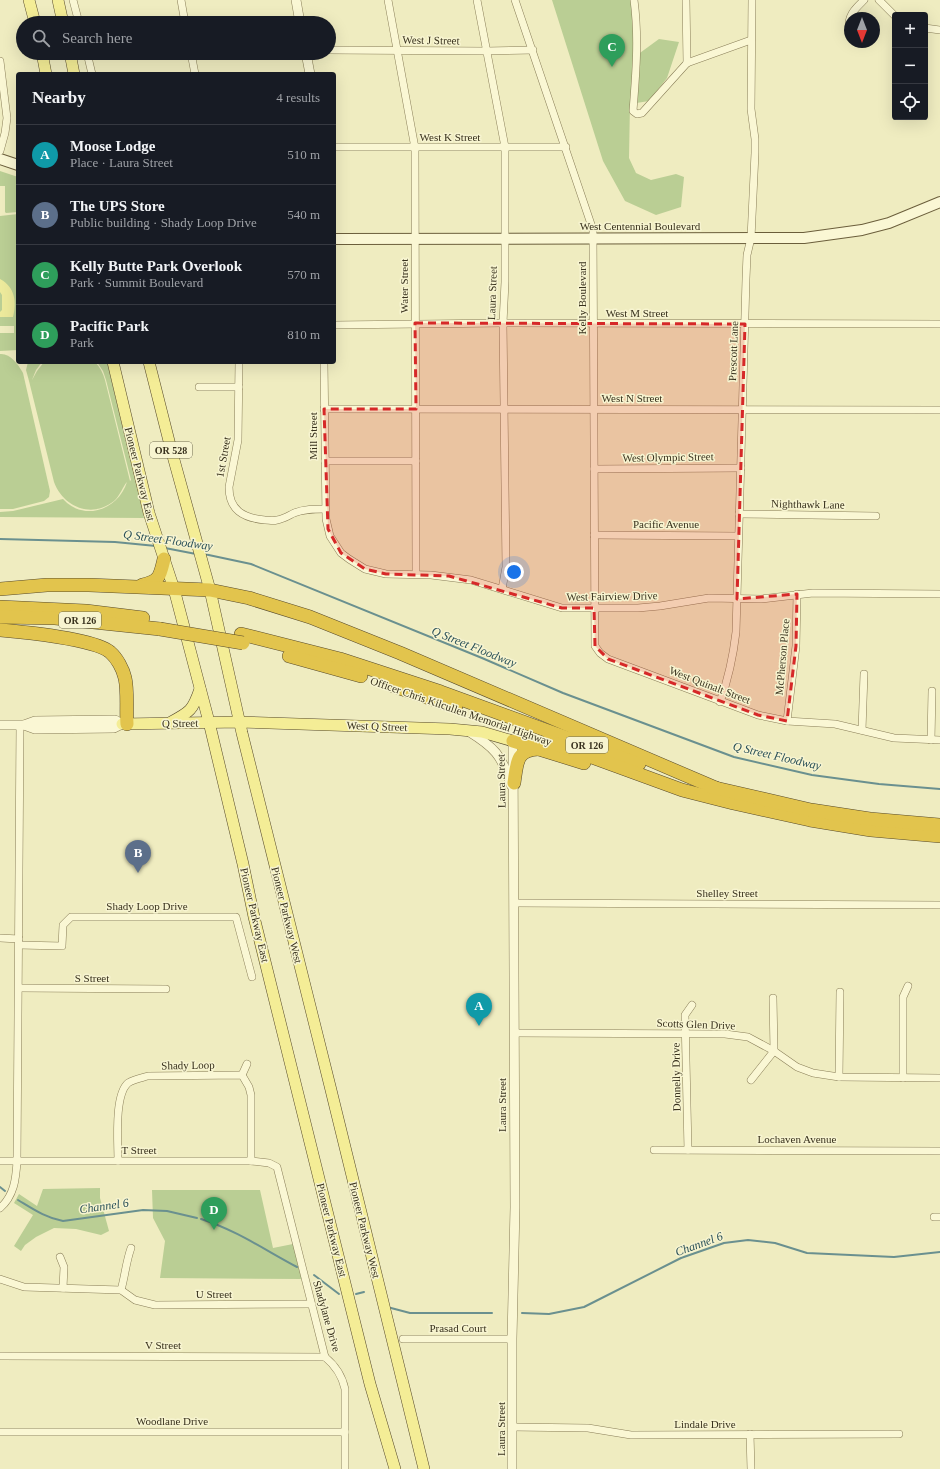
<!DOCTYPE html>
<html lang="en">
<head>
<meta charset="utf-8">
<style>
	:root { --surface:#171b24; --page:#20242c; --text:#f1f3f6; --muted:#9ea1a6; --line:#363941; --accent:#caa298 }
	body { margin:0; font-family:Georgia,serif; background:var(--page); color:var(--text) }
	.controls { position:absolute; right:12px; top:12px; display:grid; overflow:hidden; border-radius:4px; box-shadow:0 4px 16px #0002 }
	.controls button { width:36px; height:36px; display:grid; place-items:center; padding:0; border:0; border-bottom:1px solid var(--line); background:var(--surface); color:var(--text); font:20px sans-serif }
	.compass { position:absolute; left:844px; top:12px; width:36px; height:36px; border-radius:50%; background:var(--surface); box-shadow:0 4px 16px #0002; rotate:180deg }
	.you { position:absolute; left:514px; top:572px; width:14px; height:14px; margin:-10px; border:3px solid #fff; border-radius:50%; background:#1a73e8; box-shadow:0 0 0 6px #1a73e833 }
	.badge { display:grid; place-items:center; width:26px; height:26px; border-radius:50%; background:var(--accent); color:#fff; font-size:13px; font-weight:700 }
	.pin { position:absolute; translate:-50% -33px; filter:drop-shadow(0 1px 2px #0008) }
	.pin::after { content:''; position:absolute; top:21px; width:14px; height:12px; background:inherit; clip-path:polygon(0 0,100% 0,50% 100%) }
	.list { margin:0; padding:0; list-style:none }
	h2 { display:flex; justify-content:space-between; align-items:center; height:52px; margin:0; padding:0 16px; font-size:17px }
	h2 small { font-size:13px; font-weight:400; color:var(--muted) }
	.list li { display:grid; grid-template-columns:26px 1fr auto; gap:12px; align-items:center; box-sizing:border-box; height:60px; padding:0 16px; border-top:1px solid var(--line) }
	.list b { display:block; font-size:15px; white-space:nowrap }
	.list p { margin:0; font-size:13px; white-space:nowrap; color:var(--muted) }
	.list em { font-size:13px; font-style:normal; color:var(--muted) }
	.icon { flex:none; width:22px; height:22px; fill:none; stroke:currentColor; stroke-width:2; stroke-linecap:round; stroke-linejoin:round }
	.map { position:relative; flex:none; width:940px; height:1469px; overflow:hidden }
	.search { position:absolute; background:var(--surface); box-shadow:0 4px 16px #0002; left:16px; top:16px; width:320px; height:44px; display:flex; align-items:center; gap:10px; box-sizing:border-box; padding:0 14px; border-radius:22px; color:var(--muted); font-size:15px }
	.panel { position:absolute; background:var(--surface); box-shadow:0 4px 16px #0002; left:16px; top:72px; width:320px; height:292px; border-radius:4px }
	.map>svg:first-child { display:block }
	.green { fill:#bace94 }
	.sand { fill:#edea9c }
	.lines { fill:none; stroke-linecap:round; stroke-linejoin:round }
	.stream { stroke:#6a908f; stroke-width:2 }
	.minor-casing { stroke:#897e58; stroke-width:8 }
	.tertiary-casing { stroke:#897e58; stroke-width:10 }
	.secondary-casing { stroke:#6b5e3b; stroke-width:12 }
	.primary-casing { stroke:#574a2c; stroke-width:12 }
	.motorway-casing { stroke:#574a2c; stroke-width:14 }
	.minor { stroke:#faf7d4; stroke-width:7 }
	.tertiary { stroke:#faf7d4; stroke-width:9 }
	.secondary { stroke:#faf7d4; stroke-width:10 }
	.primary { stroke:#f4ed96; stroke-width:11 }
	.motorway { stroke:#e2c44d; stroke-width:13 }
	.motorway-bridge-casing { stroke:#574a2c; stroke-width:14; stroke-linecap:butt }
	.motorway-bridge { stroke:#e2c44d; stroke-width:13 }
	.marked { fill:#d62828; fill-opacity:0.2; stroke:#d62828; stroke-width:3; stroke-dasharray:8 5; stroke-linejoin:round }
	.labels { text-anchor:middle; dominant-baseline:central; stroke-width:3; stroke-linejoin:round; paint-order:stroke }
	.shield { fill:#f7f4d0; stroke:#716c53; stroke-width:1 }
	.shield-label { font-size:10px; font-weight:bold; fill:#38311d }
	.street-label { font-size:11px; fill:#38311d; stroke:#f7f4d0 }
	.water-label { font-size:12px; font-style:italic; fill:#2b5159; stroke:#f7f4d0 }
</style>
</head>
<body>
<div class="map">
<svg width="940" height="1469" viewBox="0 0 940 1469">
	<rect width="100%" height="100%" fill="#efecc0"/>
	<g class="green">
		<path d="M552 0H631L633 21V58L659 39 679 42 667 78 649 101 630 104 629 158 636 173 651 180 676 174 684 177 681 207 656 215 625 201 603 161Z"/>
		<path d="M0 171 18 177V212L6 213 5 212V186H0Z"/>
		<path d="M18 214V350L0 351V333H14V326H0V216Z"/>
		<path d="M0 354C10 353 18 364 23 373L50 491 49 497 44 501 13 509H0Z"/>
		<path d="M28 362H42L36 370 32 380 37 371 44 362H95C100 367 103 373 105 380L130 481 131 480 106 380 103 371 97 362H107L144 518 0 517V512L13 511 63 499C84 522 118 510 127 482 123 486 120 496 114 501 92 519 63 507 54 482L29 381 31 380 29 381 26 370Z"/>
		<path d="M100 1188V1198L109 1231 101 1235 76 1229 54 1228 36 1237 25 1245 21 1251 14 1246 33 1215 14 1203 19 1194 37 1206 43 1189Z"/>
		<path d="M152 1190H260L273 1248 293 1244 303 1279 160 1278 165 1241 153 1218Z"/>
	</g>
	<path class="sand" d="M0 279C15 287 17 302 13 317H0V312L2 310V295L0 292Z"/>
	<g class="lines">
		<g class="stream">
			<path d="M0 539 115 542 156 546"/>
			<path d="M165 548 196 554"/>
			<path d="M204 554 251 564 482 658 563 693 734 757 812 775 879 784 940 789"/>
			<path d="M0 1187 5 1191"/>
			<path d="M18 1200C33 1209 46 1218 63 1221L143 1210 167 1211 197 1218"/>
			<path d="M201 1219C236 1230 265 1250 297 1267"/>
			<path d="M314 1275 339 1294"/>
			<path d="M356 1294 364 1292"/>
			<path d="M391 1308 410 1313H492"/>
			<path d="M522 1313 549 1314 584 1307 681 1258 724 1243 748 1240 775 1243 807 1253 894 1257 940 1252"/>
		</g>
		<defs>
			<g id="minor">
				<path d="M73 0 79 23"/>
				<path d="M181 0 185 23"/>
				<path d="M388 0 415 148 416 574"/>
				<path d="M477 0 505 147V282L503 323 506 567 502 589"/>
				<path d="M515 0 593 230 595 646 600 653 608 659 758 715 787 721 835 724 894 738 940 740"/>
				<path d="M634 0C639 37 636 73 633 111L637 114 642 113 687 63 751 40"/>
				<path d="M686 0 687 63"/>
				<path d="M879 0 895 16"/>
				<path d="M849 23C850 13 857 7 864 0"/>
				<path d="M925 28 940 30"/>
				<path d="M329 50 486 51 533 50"/>
				<path d="M87 53 92 74"/>
				<path d="M191 53 195 74"/>
				<path d="M0 61 7 118 5 133 0 151"/>
				<path d="M334 147H566"/>
				<path d="M334 325 503 323 940 324"/>
				<path d="M239 362 238 440 229 487C229 510 243 518 265 520 269 520 273 521 277 520 284 519 288 516 294 513 304 509 314 509 325 509"/>
				<path d="M324 362 326 519 330 536 341 553 349 559 365 569 386 574 431 575 471 580 562 608H638L660 606 709 598 761 599 813 593 940 594"/>
				<path d="M199 387H239"/>
				<path d="M324 409 940 410"/>
				<path d="M325 461H416"/>
				<path d="M594 469 741 468"/>
				<path d="M739 514 876 516"/>
				<path d="M594 535 738 536"/>
				<path d="M720 702C729 677 733 658 736 632L746 279 747 255 751 238 755 153V139L751 109 752 0"/>
				<path d="M787 721 796 646 797 594"/>
				<path d="M862 730 864 674"/>
				<path d="M931 740 932 691"/>
				<path d="M514 903 940 905"/>
				<path d="M0 938 19 939"/>
				<path d="M19 945 62 946 63 925 71 917H236L252 977"/>
				<path d="M19 988 166 989"/>
				<path d="M514 1033 725 1034 748 1037 774 1051 797 1067 813 1073 839 1077 940 1078"/>
				<path d="M242 1075 247 1064"/>
				<path d="M839 1077 840 992"/>
				<path d="M903 1078V997L908 986"/>
				<path d="M751 1080 774 1051 773 998"/>
				<path d="M654 1150 940 1151"/>
				<path d="M688 1150 685 1015 692 1005"/>
				<path d="M0 1161H251L269 1163 277 1167 325 1357C336 1366 342 1375 345 1389V1469"/>
				<path d="M118 1161C118 1143 114 1095 128 1083 134 1079 141 1078 148 1076L242 1075 249 1087 251 1095V1161"/>
				<path d="M0 1208C14 1196 16 1179 17 1161L20 725"/>
				<path d="M934 1217H940"/>
				<path d="M60 1257 64 1267 63 1288"/>
				<path d="M0 1279 24 1287 121 1290 135 1300 155 1305 311 1304"/>
				<path d="M121 1290C125 1276 126 1262 131 1248"/>
				<path d="M403 1339H512"/>
				<path d="M0 1356 325 1357"/>
				<path d="M512 1427 588 1428 631 1435 899 1434"/>
				<path d="M0 1432H345"/>
				<path d="M750 1434 751 1469"/>
			</g>
			<g id="tertiary">
				<path d="M296 0 300 23"/>
				<path d="M306 53 310 74"/>
				<path d="M0 725H24L35 721 115 720 122 724"/>
				<path d="M24 725 35 729 114 728 122 724"/>
				<path d="M468 731C494 747 502 755 511 785"/>
				<path d="M512 1469V1339L515 1207 513 741"/>
			</g>
			<g id="secondary">
				<path d="M0 159 18 165"/>
				<path d="M334 239 804 238 862 230 889 223 940 202"/>
			</g>
			<g id="primary">
				<path d="M29 0 35 23"/>
				<path d="M58 0 63 23"/>
				<path d="M42 53 46 74"/>
				<path d="M70 53 74 74"/>
				<path d="M113 362 149 513 174 589 209 722 243 864 254 917 370 1384 395 1469"/>
				<path d="M149 362 171 449 210 590 242 733 330 1086 424 1469"/>
				<path d="M171 722C190 712 193 710 200 689"/>
				<path d="M122 724 239 722 450 729 482 732 513 741"/>
			</g>
			<g id="motorway">
				<path d="M142 585C160 581 160 576 164 559"/>
				<path d="M0 589 47 585H89L210 590 249 598 310 617 400 653 718 789"/>
				<path d="M0 607 86 611 143 618"/>
				<path d="M0 617 55 618 160 629"/>
				<path d="M0 630C23 632 94 639 110 652 117 658 123 669 125 678 128 691 126 710 127 724"/>
				<path d="M241 634 340 659 441 692 639 764"/>
				<path d="M289 656 361 676"/>
				<path d="M391 685 456 707"/>
				<path d="M513 741 584 763"/>
				<path d="M548 741 682 790 733 803 810 820 871 830 940 836"/>
				<path d="M514 783C517 763 516 750 538 749"/>
				<path d="M711 787 811 810 870 819 940 825"/>
			</g>
		</defs>
		<use href="#minor" class="minor-casing"/>
		<use href="#tertiary" class="tertiary-casing"/>
		<use href="#secondary" class="secondary-casing"/>
		<use href="#primary" class="primary-casing"/>
		<use href="#motorway" class="motorway-casing"/>
		<use href="#minor" class="minor"/>
		<use href="#tertiary" class="tertiary"/>
		<use href="#secondary" class="secondary"/>
		<use href="#primary" class="primary"/>
		<use href="#motorway" class="motorway"/>
		<defs>
			<path id="motorway-bridge" d="M160 629 243 643"/>
		</defs>
		<use href="#motorway-bridge" class="motorway-bridge-casing"/>
		<use href="#motorway-bridge" class="motorway-bridge"/>
	</g>
	<path class="marked" d="M415 323 745 324 737 599 797 594 796 646 787 721 758 715 608 659 595 646 594 608H562L449 576 386 574 365 569 341 553 328 529 324 409H416Z"/>
	<g class="labels">
		<g class="shield">
			<rect x="150" y="442" width="42" height="16" rx="3"/>
			<rect x="59" y="612" width="42" height="16" rx="3"/>
			<rect x="566" y="737" width="42" height="16" rx="3"/>
		</g>
		<g class="shield-label">
			<text x="171" y="450">OR 528</text>
			<text x="80" y="620">OR 126</text>
			<text x="587" y="745">OR 126</text>
		</g>
		<g class="street-label">
			<text transform="translate(431 40) rotate(1)">West J Street</text>
			<text x="450" y="137">West K Street</text>
			<text x="640" y="226">West Centennial Boulevard</text>
			<text transform="translate(404 286) rotate(-90)">Water Street</text>
			<text transform="translate(492 293) rotate(-88)">Laura Street</text>
			<text transform="translate(582 298) rotate(-90)">Kelly Boulevard</text>
			<text x="637" y="313">West M Street</text>
			<text transform="translate(733 351) rotate(-88)">Prescott Lane</text>
			<text x="632" y="398">West N Street</text>
			<text transform="translate(313 436) rotate(-90)">Mill Street</text>
			<text transform="translate(223 457) rotate(-80)">1st Street</text>
			<text transform="translate(668 457) rotate(-1)">West Olympic Street</text>
			<text transform="translate(140 474) rotate(76)">Pioneer Parkway East</text>
			<text transform="translate(808 504) rotate(1)">Nighthawk Lane</text>
			<text x="666" y="524">Pacific Avenue</text>
			<text transform="translate(612 596) rotate(-1)">West Fairview Drive</text>
			<text transform="translate(782 657) rotate(-85)">McPherson Place</text>
			<text transform="translate(710 685) rotate(21)">West Quinalt Street</text>
			<text transform="translate(461 711) rotate(19)">Officer Chris Kilcullen Memorial Highway</text>
			<text transform="translate(180 723) rotate(-1)">Q Street</text>
			<text transform="translate(377 726) rotate(2)">West Q Street</text>
			<text transform="translate(501 781) rotate(-91)">Laura Street</text>
			<text x="727" y="893">Shelley Street</text>
			<text x="147" y="906">Shady Loop Drive</text>
			<text transform="translate(255 915) rotate(77)">Pioneer Parkway East</text>
			<text transform="translate(287 915) rotate(76)">Pioneer Parkway West</text>
			<text x="92" y="978">S Street</text>
			<text transform="translate(696 1024) rotate(2)">Scotts Glen Drive</text>
			<text transform="translate(188 1065) rotate(-1)">Shady Loop</text>
			<text transform="translate(676 1077) rotate(-91)">Donnelly Drive</text>
			<text transform="translate(502 1105) rotate(-90)">Laura Street</text>
			<text x="797" y="1139">Lochaven Avenue</text>
			<text x="139" y="1150">T Street</text>
			<text transform="translate(332 1230) rotate(76)">Pioneer Parkway East</text>
			<text transform="translate(365 1230) rotate(76)">Pioneer Parkway West</text>
			<text x="214" y="1294">U Street</text>
			<text transform="translate(327 1316) rotate(74)">Shadylane Drive</text>
			<text x="458" y="1328">Prasad Court</text>
			<text x="163" y="1345">V Street</text>
			<text x="172" y="1421">Woodlane Drive</text>
			<text x="705" y="1424">Lindale Drive</text>
			<text transform="translate(501 1429) rotate(-90)">Laura Street</text>
		</g>
		<g class="water-label">
			<text transform="translate(168 540) rotate(8)">Q Street Floodway</text>
			<text transform="translate(474 647) rotate(22)">Q Street Floodway</text>
			<text transform="translate(777 756) rotate(13)">Q Street Floodway</text>
			<text transform="translate(104 1206) rotate(-8)">Channel 6</text>
			<text transform="translate(699 1244) rotate(-20)">Channel 6</text>
		</g>
	</g>
</svg>
<div class="controls">
<button>+</button>
<button>−</button>
<button><svg class="icon" aria-label="locate" viewBox="0 0 24 24"><circle cx="12" cy="12" r="6"/><path d="M12 2v4M12 18v4M2 12h4M18 12h4"/></svg></button>
</div>
<svg class="compass" viewBox="-18 -18 36 36"><path d="M0-13l5 13h-10z" fill="#e53935"/><path d="M0 13l5-13h-10z" fill="#9ea1a6"/></svg>
<div class="you"></div>
<div class="pin badge" style="left:479px;top:1026px;background:#0f9aa8">A</div>
<div class="pin badge" style="left:138px;top:873px;background:#5c6f8a">B</div>
<div class="pin badge" style="left:612px;top:67px;background:#2e9e5b">C</div>
<div class="pin badge" style="left:214px;top:1230px;background:#2e9e5b">D</div>
<div class="search"><svg class="icon" aria-label="search" viewBox="0 0 24 24"><circle cx="10" cy="10" r="6"/><path d="M15 15l6 6"/></svg>Search here</div>
<section class="panel">
<h2>Nearby<small>4 results</small></h2>
<ul class="list">
<li><span class="badge" style="background:#0f9aa8">A</span><div><b>Moose Lodge</b><p>Place · Laura Street</p></div><em>510 m</em></li>
<li><span class="badge" style="background:#5c6f8a">B</span><div><b>The UPS Store</b><p>Public building · Shady Loop Drive</p></div><em>540 m</em></li>
<li><span class="badge" style="background:#2e9e5b">C</span><div><b>Kelly Butte Park Overlook</b><p>Park · Summit Boulevard</p></div><em>570 m</em></li>
<li><span class="badge" style="background:#2e9e5b">D</span><div><b>Pacific Park</b><p>Park</p></div><em>810 m</em></li>
</ul>
</section>
</div>
</body>
</html>
